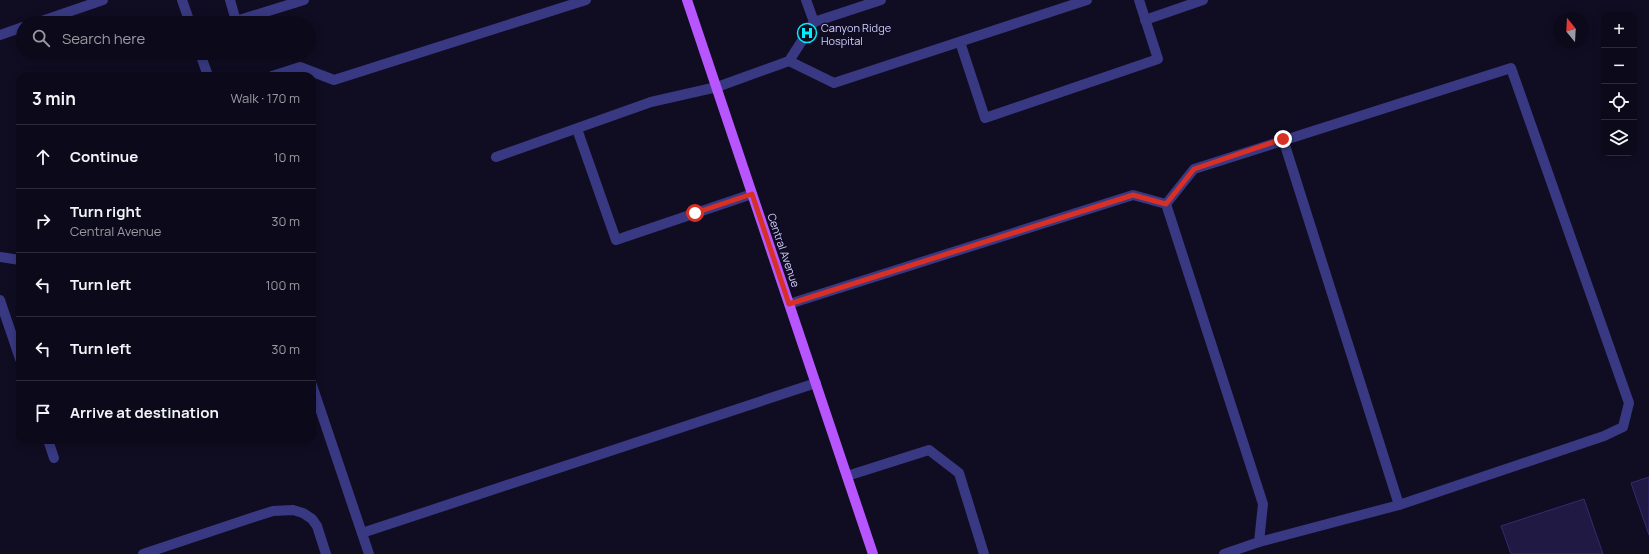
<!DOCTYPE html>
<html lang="en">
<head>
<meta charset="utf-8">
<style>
	:root { --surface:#0c0a1a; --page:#151323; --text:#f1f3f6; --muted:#9a9aa2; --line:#2c2b39 }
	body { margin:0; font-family:Manrope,sans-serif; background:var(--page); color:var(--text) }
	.controls { position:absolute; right:12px; top:12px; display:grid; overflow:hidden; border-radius:8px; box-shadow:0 2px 10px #0003 }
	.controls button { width:36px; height:36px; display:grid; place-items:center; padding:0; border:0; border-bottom:1px solid var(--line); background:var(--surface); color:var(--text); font:20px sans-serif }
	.compass { position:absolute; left:1553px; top:12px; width:36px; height:36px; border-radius:50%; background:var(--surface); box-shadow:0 2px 10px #0003; rotate:342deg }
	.stop { position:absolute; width:12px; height:12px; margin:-9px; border:3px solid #d93025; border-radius:50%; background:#fff }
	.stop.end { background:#d93025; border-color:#fff; box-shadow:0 1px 4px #0008 }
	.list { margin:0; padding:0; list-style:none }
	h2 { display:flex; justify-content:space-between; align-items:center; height:52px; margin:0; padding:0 16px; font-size:17px }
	h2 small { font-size:13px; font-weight:400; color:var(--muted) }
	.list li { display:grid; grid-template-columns:26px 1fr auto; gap:12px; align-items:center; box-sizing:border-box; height:64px; padding:0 16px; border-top:1px solid var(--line) }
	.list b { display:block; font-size:15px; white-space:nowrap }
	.list p { margin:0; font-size:13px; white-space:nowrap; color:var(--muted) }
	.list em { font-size:13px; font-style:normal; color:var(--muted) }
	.icon { flex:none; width:22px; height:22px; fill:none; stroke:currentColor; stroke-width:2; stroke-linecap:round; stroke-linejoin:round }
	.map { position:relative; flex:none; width:1649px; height:554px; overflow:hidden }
	.search { position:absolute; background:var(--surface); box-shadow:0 2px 10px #0003; left:16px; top:16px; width:300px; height:44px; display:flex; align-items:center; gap:10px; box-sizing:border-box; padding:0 14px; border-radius:22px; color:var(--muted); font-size:15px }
	.panel { position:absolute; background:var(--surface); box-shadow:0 2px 10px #0003; left:16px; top:72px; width:300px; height:372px; border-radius:12px }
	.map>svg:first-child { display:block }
	.building { fill:#201944; stroke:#352b70 }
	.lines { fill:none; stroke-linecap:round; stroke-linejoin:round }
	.service { stroke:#383982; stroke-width:10 }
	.primary { stroke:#b756ff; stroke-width:10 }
	.route { stroke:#d93025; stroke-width:5 }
	.labels { text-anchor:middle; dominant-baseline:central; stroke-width:3; stroke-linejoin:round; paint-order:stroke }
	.poi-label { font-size:11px; fill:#d2cfff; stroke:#100d23; text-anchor:start }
	.street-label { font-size:11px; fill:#d2cfff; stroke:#100d23 }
</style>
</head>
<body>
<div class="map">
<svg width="1649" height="554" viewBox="0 0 1649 554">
	<rect width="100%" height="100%" fill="#100d23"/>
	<g class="building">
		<path d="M1649 477V535L1631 483Z"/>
		<path d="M1584 499 1603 554H1511L1501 526Z"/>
	</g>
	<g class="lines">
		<g class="service">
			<path d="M182 0 190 23"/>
			<path d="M230 0 236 21 304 0"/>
			<path d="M806 0 814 22"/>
			<path d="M1145 20 1203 0"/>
			<path d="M36 23 103 0"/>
			<path d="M0 35 23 27"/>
			<path d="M960 42 985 118 1158 59 1139 0"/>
			<path d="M200 53 208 76"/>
			<path d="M789 61 834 83 1087 0"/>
			<path d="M272 76 300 67 334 80 586 0"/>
			<path d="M577 129 616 240 752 194"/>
			<path d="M1283 139 1399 505"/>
			<path d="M496 157 651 102 717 87 789 61 814 22 881 0"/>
			<path d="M1166 204 1194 169 1511 68 1629 403 1623 427 1604 436 1399 505 1259 542"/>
			<path d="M0 257 20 260"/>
			<path d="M0 300 20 359"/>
			<path d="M789 304 1133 195 1166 204 1263 504 1259 542 1224 554"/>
			<path d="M312 385 369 554"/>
			<path d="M48 440 54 458"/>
			<path d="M847 476 929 450 959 473 984 554"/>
			<path d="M362 533 816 383"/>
			<path d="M143 554 254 517 273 511 293 510 303 513 312 519 317 526 326 554"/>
		</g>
		<path class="primary" d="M687 0 873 554"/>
	</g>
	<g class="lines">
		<path class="route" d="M695 213 752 194 789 304 1133 195 1166 204 1194 169 1283 139"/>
	</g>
	<defs>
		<symbol id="hospital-ring" viewBox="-11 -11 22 22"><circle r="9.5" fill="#100d23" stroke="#00eefa" stroke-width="1.5"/><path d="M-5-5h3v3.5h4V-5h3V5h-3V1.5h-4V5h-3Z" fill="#00eefa"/></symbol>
	</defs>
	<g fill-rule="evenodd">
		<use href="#hospital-ring" x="796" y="22" width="22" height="22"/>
	</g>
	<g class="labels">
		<g class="poi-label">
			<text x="821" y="27">Canyon Ridge<tspan x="821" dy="13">Hospital</tspan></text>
		</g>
		<g class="street-label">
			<text transform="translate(784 250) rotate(71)">Central Avenue</text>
		</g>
	</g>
</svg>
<div class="controls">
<button>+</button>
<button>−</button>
<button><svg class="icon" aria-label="locate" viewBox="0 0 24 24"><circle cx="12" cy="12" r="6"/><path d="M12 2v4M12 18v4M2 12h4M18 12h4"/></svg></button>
<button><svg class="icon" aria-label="layers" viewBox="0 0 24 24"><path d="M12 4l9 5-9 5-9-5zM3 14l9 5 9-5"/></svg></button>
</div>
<svg class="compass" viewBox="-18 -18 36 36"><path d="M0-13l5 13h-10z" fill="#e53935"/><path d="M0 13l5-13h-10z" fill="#9a9aa2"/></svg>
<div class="stop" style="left:695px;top:213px"></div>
<div class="stop end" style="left:1283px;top:139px"></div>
<div class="search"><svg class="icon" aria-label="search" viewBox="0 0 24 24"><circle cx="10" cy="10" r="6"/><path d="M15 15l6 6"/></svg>Search here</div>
<section class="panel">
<h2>3 min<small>Walk · 170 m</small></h2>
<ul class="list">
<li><svg class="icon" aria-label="ahead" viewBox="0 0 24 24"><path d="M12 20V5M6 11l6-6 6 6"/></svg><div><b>Continue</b></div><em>10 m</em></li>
<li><svg class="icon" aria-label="right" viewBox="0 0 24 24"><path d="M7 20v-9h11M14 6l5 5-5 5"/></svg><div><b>Turn right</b><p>Central Avenue</p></div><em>30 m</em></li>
<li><svg class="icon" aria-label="left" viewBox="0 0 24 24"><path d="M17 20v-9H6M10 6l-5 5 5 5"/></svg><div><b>Turn left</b></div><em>100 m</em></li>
<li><svg class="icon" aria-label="left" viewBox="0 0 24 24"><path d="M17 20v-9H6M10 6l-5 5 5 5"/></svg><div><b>Turn left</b></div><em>30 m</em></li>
<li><svg class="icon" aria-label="arrive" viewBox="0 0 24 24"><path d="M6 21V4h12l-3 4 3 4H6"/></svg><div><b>Arrive at destination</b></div></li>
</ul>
</section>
</div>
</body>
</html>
